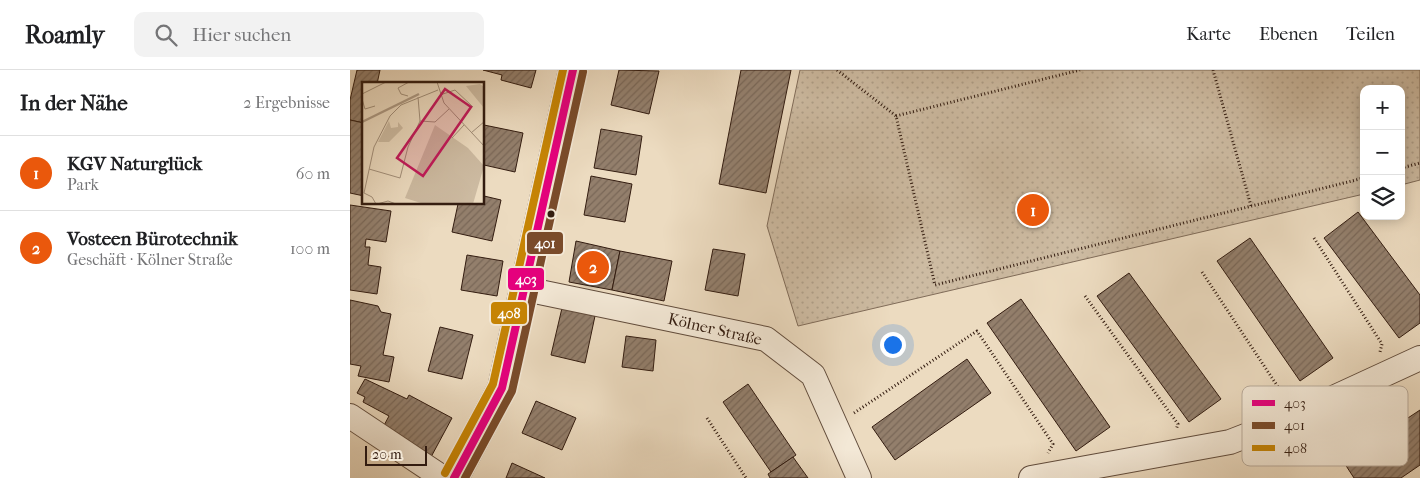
<!DOCTYPE html>
<html lang="de">
<head>
<meta charset="utf-8">
<style>
	:root { --surface:#fff; --page:#f2f2f2; --text:#202124; --muted:#757577; --line:#e0e0e0; --accent:#ea580c }
	body { margin:0; font-family:"IM FELL French Canon",serif; background:var(--page); color:var(--text) }
	.controls { position:absolute; right:15px; top:15px; display:grid; overflow:hidden; border-radius:10px; box-shadow:0 2px 12px #0003 }
	.controls button { width:45px; height:45px; display:grid; place-items:center; padding:0; border:0; border-bottom:1px solid var(--line); background:var(--surface); color:var(--text); font:25px sans-serif }
	.scale { position:absolute; left:15px; bottom:12px; width:62px; box-sizing:border-box; padding-left:5px; border:2px solid #331c10; border-top:0; font-size:14px; line-height:18px; white-space:nowrap; color:#331c10; -webkit-text-stroke:4px #f3e8d6; paint-order:stroke }
	.you { position:absolute; left:542px; top:274px; width:18px; height:18px; margin:-12px; border:4px solid #fff; border-radius:50%; background:#1a73e8; box-shadow:0 0 0 8px #1a73e833 }
	.badge { display:grid; place-items:center; width:32px; height:32px; border-radius:50%; background:var(--accent); color:#fff; font-size:16px; font-weight:700 }
	.pin { position:absolute; translate:-50% -50%; border:2px solid #fff; box-shadow:0 1px 5px #0006 }
	.list { margin:0; padding:0; list-style:none }
	h2 { display:flex; justify-content:space-between; align-items:center; height:65px; margin:0; padding:0 20px; font-size:21px }
	h2 small { font-size:16px; font-weight:400; color:var(--muted) }
	.list li { display:grid; grid-template-columns:32px 1fr auto; gap:15px; align-items:center; box-sizing:border-box; height:75px; padding:0 20px; border-top:1px solid var(--line) }
	.list b { display:block; font-size:19px; white-space:nowrap }
	.list p { margin:0; font-size:16px; white-space:nowrap; color:var(--muted) }
	.list em { font-size:16px; font-style:normal; color:var(--muted) }
	.icon { flex:none; width:28px; height:28px; fill:none; stroke:currentColor; stroke-width:2; stroke-linecap:round; stroke-linejoin:round }
	.map { position:relative; flex:none; width:1070px; height:408px; overflow:hidden }
	header { display:flex; align-items:center; gap:30px; box-sizing:border-box; height:70px; padding:0 25px; background:var(--surface); border-bottom:1px solid var(--line) }
	header strong { font-size:24px }
	nav { display:flex; gap:28px; margin-inline-start:auto; font-size:18px }
	.search { width:350px; height:45px; background:var(--page); display:flex; align-items:center; gap:12px; box-sizing:border-box; padding:0 18px; border-radius:10px; color:var(--muted); font-size:19px }
	main { display:flex }
	aside { flex:1; background:var(--surface) }
	.map>svg:first-child { display:block }
	.garden { fill:url(#garden-dots); stroke:#806c59 }
	.building { fill:url(#building-hatch); stroke:#331c10 }
	.lines { fill:none; stroke-linecap:round; stroke-linejoin:round }
	.street-casing { stroke:#614c3c; stroke-width:26 }
	.secondary-casing { stroke:#331c10; stroke-width:30 }
	.path { stroke:#331c10; stroke-width:3; stroke-dasharray:1 2.5; stroke-linecap:butt }
	.street { stroke:#f3e8d6; stroke-width:24 }
	.secondary { stroke:#f3e8d6; stroke-width:28 }
	.bus-1-casing { stroke:#f3e8d6; stroke-width:11 }
	.bus-2-casing { stroke:#f3e8d6; stroke-width:11 }
	.bus-3-casing { stroke:#f3e8d6; stroke-width:11 }
	.bus-1 { stroke:#e5007d; stroke-width:8 }
	.bus-2 { stroke:#7a4b2a; stroke-width:8 }
	.bus-3 { stroke:#c68404; stroke-width:8 }
	.bus-dot { fill:#331c10; stroke:#f3e8d6; stroke-width:2 }
	.labels { text-anchor:middle; dominant-baseline:central; stroke-width:4; stroke-linejoin:round; paint-order:stroke }
	.street-label { font-size:16px; fill:#331c10; stroke:#f3e8d6 }
	.inset-river { fill:none; stroke:#ad9a84; stroke-width:2.5 }
	.inset-road { fill:none; stroke:#a28f7a; stroke-width:1 }
	.view { fill:#c2185b; fill-opacity:0.15; stroke:#c2185b; stroke-width:2.5 }
	.inset-edge { fill:none; stroke:#331c10; stroke-width:2.5 }
	.key { fill:#f3e8d6; stroke:#b9ab9b; stroke-width:1 }
	.key-label { font-size:14px; fill:#331c10 }
	.line-badge { stroke:#f3e8d6; stroke-width:2 }
	.badge-label { font-size:14px; text-anchor:middle; font-weight:bold; fill:#fff }
</style>
</head>
<body>
<header>
<strong>Roamly</strong>
<div class="search"><svg class="icon" aria-label="search" viewBox="0 0 24 24"><circle cx="10" cy="10" r="6"/><path d="M15 15l6 6"/></svg>Hier suchen</div>
<nav><a>Karte</a><a>Ebenen</a><a>Teilen</a></nav>
</header>
<main>
<aside>
<h2>In der Nähe<small>2 Ergebnisse</small></h2>
<ul class="list">
<li><span class="badge">1</span><div><b>KGV Naturglück</b><p>Park</p></div><em>60 m</em></li>
<li><span class="badge">2</span><div><b>Vosteen Bürotechnik</b><p>Geschäft · Kölner Straße</p></div><em>100 m</em></li>
</ul>
</aside>
<div class="map">
<svg width="1070" height="408" viewBox="0 0 1070 408">
	<defs>
		<pattern id="garden-dots" width="8" height="8" patternUnits="userSpaceOnUse" patternTransform="scale(1.25)"><rect width="8" height="8" fill="#cdbba2"/><path d="M2 2h.1M6 6h.1" fill="none" stroke="#b0a08a" stroke-width="1.8" stroke-linecap="round"/></pattern>
		<pattern id="building-hatch" width="6" height="6" patternUnits="userSpaceOnUse" patternTransform="scale(1.25)"><rect width="6" height="6" fill="#937f6c"/><path d="M-1 1l2-2M0 6l6-6M5 7l2-2" fill="none" stroke="#796757"/></pattern>
	</defs>
	<rect width="100%" height="100%" fill="#ecdbc0"/>
	<filter id="stains"><feTurbulence type="fractalNoise" baseFrequency=".004" numOctaves="4"/><feColorMatrix values="0 0 0 0 .2 0 0 0 0 .09 0 0 0 0 .02 0 0 0 .5 -.17"/></filter>
	<radialGradient id="worn" r=".72"><stop offset=".6" stop-color="#630" stop-opacity="0"/><stop offset="1" stop-color="#630" stop-opacity=".3"/></radialGradient>
	<path class="garden" d="M450 0H1070V110L1051 115V19H1014V124L448 256 417 156Z"/>
	<g class="building">
		<path d="M7 0H30L27 14H14V53L0 50V30Z"/>
		<path d="M133 0H186L181 18 151 10 152 5Z"/>
		<path d="M269 0 309 1 299 44 261 35Z"/>
		<path d="M391 0H441L416 123 369 114Z"/>
		<path d="M0 50 14 53V126L0 123Z"/>
		<path d="M134 55 173 63 165 102 134 95Z"/>
		<path d="M251 59 292 66 286 105 244 98Z"/>
		<path d="M241 106 282 114 275 152 234 145Z"/>
		<path d="M134 126 151 130 142 171 102 162 108 134H134Z"/>
		<path d="M0 135 41 141 36 172 16 169 15 177H20L18 195 31 197 27 224 0 220Z"/>
		<path d="M1008 142 1070 225V253L1049 268 974 168Z"/>
		<path d="M900 168 983 288 950 311 867 191Z"/>
		<path d="M226 171 270 181 262 220 219 212Z"/>
		<path d="M363 179 395 184 388 226 355 220Z"/>
		<path d="M270 181 322 191 314 231 262 220Z"/>
		<path d="M117 185 153 191 147 226 111 220Z"/>
		<path d="M779 203 871 329 839 352 747 226Z"/>
		<path d="M671 229 760 357 726 381 637 253Z"/>
		<path d="M0 230 28 236 31 242 41 244 33 285 44 287 39 312 8 306 11 296 0 294Z"/>
		<path d="M212 238 245 246 235 293 201 285Z"/>
		<path d="M90 257 123 265 112 309 78 301Z"/>
		<path d="M276 266 306 270 303 301 272 297Z"/>
		<path d="M617 289 641 323 545 390 522 357Z"/>
		<path d="M15 309 57 329 59 325 102 348 81 387 31 361 39 346 13 332 15 327 7 323Z"/>
		<path d="M398 314 446 385 421 402 373 332Z"/>
		<path d="M186 331 226 348 212 380 172 363Z"/>
		<path d="M1070 340V395L1051 408H1004L993 391Z"/>
		<path d="M443 387 458 408H420L418 404Z"/>
		<path d="M162 393 195 408H156Z"/>
	</g>
	<g class="lines">
		<defs>
			<g id="street">
				<path d="M175 219 416 269 463 305 509 408"/>
				<path d="M0 346 93 408"/>
				<path d="M681 408 880 372 929 353 1070 288"/>
			</g>
			<path id="secondary" d="M104 408 152 318 223 0"/>
		</defs>
		<use href="#street" class="street-casing"/>
		<use href="#secondary" class="secondary-casing"/>
		<g class="path">
			<path d="M487 0 546 46 585 215 1014 108"/>
			<path d="M863 0 901 136"/>
			<path d="M546 46 730 0"/>
			<path d="M1051 98 1070 93"/>
			<path d="M964 168 1032 274 1030 282"/>
			<path d="M852 202 934 326"/>
			<path d="M735 226 828 354 826 360"/>
			<path d="M504 343 627 261 703 374 698 383"/>
			<path d="M357 348 396 408"/>
		</g>
		<use href="#street" class="street"/>
		<use href="#secondary" class="secondary"/>
		<defs>
			<path id="bus-1" d="M104 408 152 318 223 0"/>
			<path id="bus-2" d="M115 408 162 321 233 2"/>
			<path id="bus-3" d="M95 403 143 314 213 0"/>
		</defs>
		<use href="#bus-1" class="bus-1-casing"/>
		<use href="#bus-2" class="bus-2-casing"/>
		<use href="#bus-3" class="bus-3-casing"/>
		<use href="#bus-1" class="bus-1"/>
		<use href="#bus-2" class="bus-2"/>
		<use href="#bus-3" class="bus-3"/>
	</g>
	<circle class="bus-dot" cx="201" cy="144" r="4.5"/>
	<g class="labels">
		<g class="street-label">
			<text transform="translate(365 259) rotate(13)">Kölner Straße</text>
		</g>
	</g>
	<g transform="translate(12 12)">
		<rect width="122" height="122" fill="#ecdbc0"/>
		<path d="M118 2 122 5V26L104 4ZM27 39 29 46 36 45V40L41 46 27 60H16Z" fill="#cdbba2"/>
		<path d="M73 43 106 66 122 84 111 122H62L43 116Z" fill="#cdbba2"/>
		<path class="inset-river" d="M0 40 57 12"/>
		<path class="inset-road" d="M75 0 82 21 123 65M0 12 24 0M78 13 93 8 111 25M46 14 39 12 36 6 47 0M0 17 3 27 13 24M58 39 73 40 87 27M109 51 123 39M90 56 102 43M7 87 38 96 46 65 58 39 56 15M2 111 12 65 28 34 39 23 76 8M2 111 10 115 14 122M15 122 26 119 34 122"/>
		<path class="view" d="M83 7 109 25 61 94 35 76Z"/>
		<rect width="122" height="122" class="inset-edge"/>
	</g>
	<rect x="892" y="316" width="166" height="80" rx="8" class="key"/>
	<rect x="902" y="330" width="23" height="6" fill="#e5007d"/>
	<rect x="902" y="352" width="23" height="7" fill="#7a4b2a"/>
	<rect x="902" y="375" width="23" height="6" fill="#c68404"/>
	<g class="key-label">
		<text x="934" y="338">403</text>
		<text x="934" y="360">401</text>
		<text x="934" y="383">408</text>
	</g>
	<g class="line-badge">
		<rect x="176" y="161" width="38" height="24" rx="5" fill="#7a4b2a"/>
		<rect x="157" y="197" width="38" height="24" rx="5" fill="#e5007d"/>
		<rect x="140" y="231" width="38" height="24" rx="5" fill="#c68404"/>
	</g>
	<g class="badge-label">
		<text x="195" y="178">401</text>
		<text x="176" y="214">403</text>
		<text x="159" y="248">408</text>
	</g>
	<rect width="100%" height="100%" filter="url(#stains)"/>
	<rect width="100%" height="100%" fill="url(#worn)"/>
</svg>
<div class="controls">
<button>+</button>
<button>−</button>
<button><svg class="icon" aria-label="layers" viewBox="0 0 24 24"><path d="M12 4l9 5-9 5-9-5zM3 14l9 5 9-5"/></svg></button>
</div>
<div class="scale">20 m</div>
<div class="you"></div>
<div class="pin badge" style="left:683px;top:140px">1</div>
<div class="pin badge" style="left:243px;top:197px">2</div>
</div>
</main>
</body>
</html>
